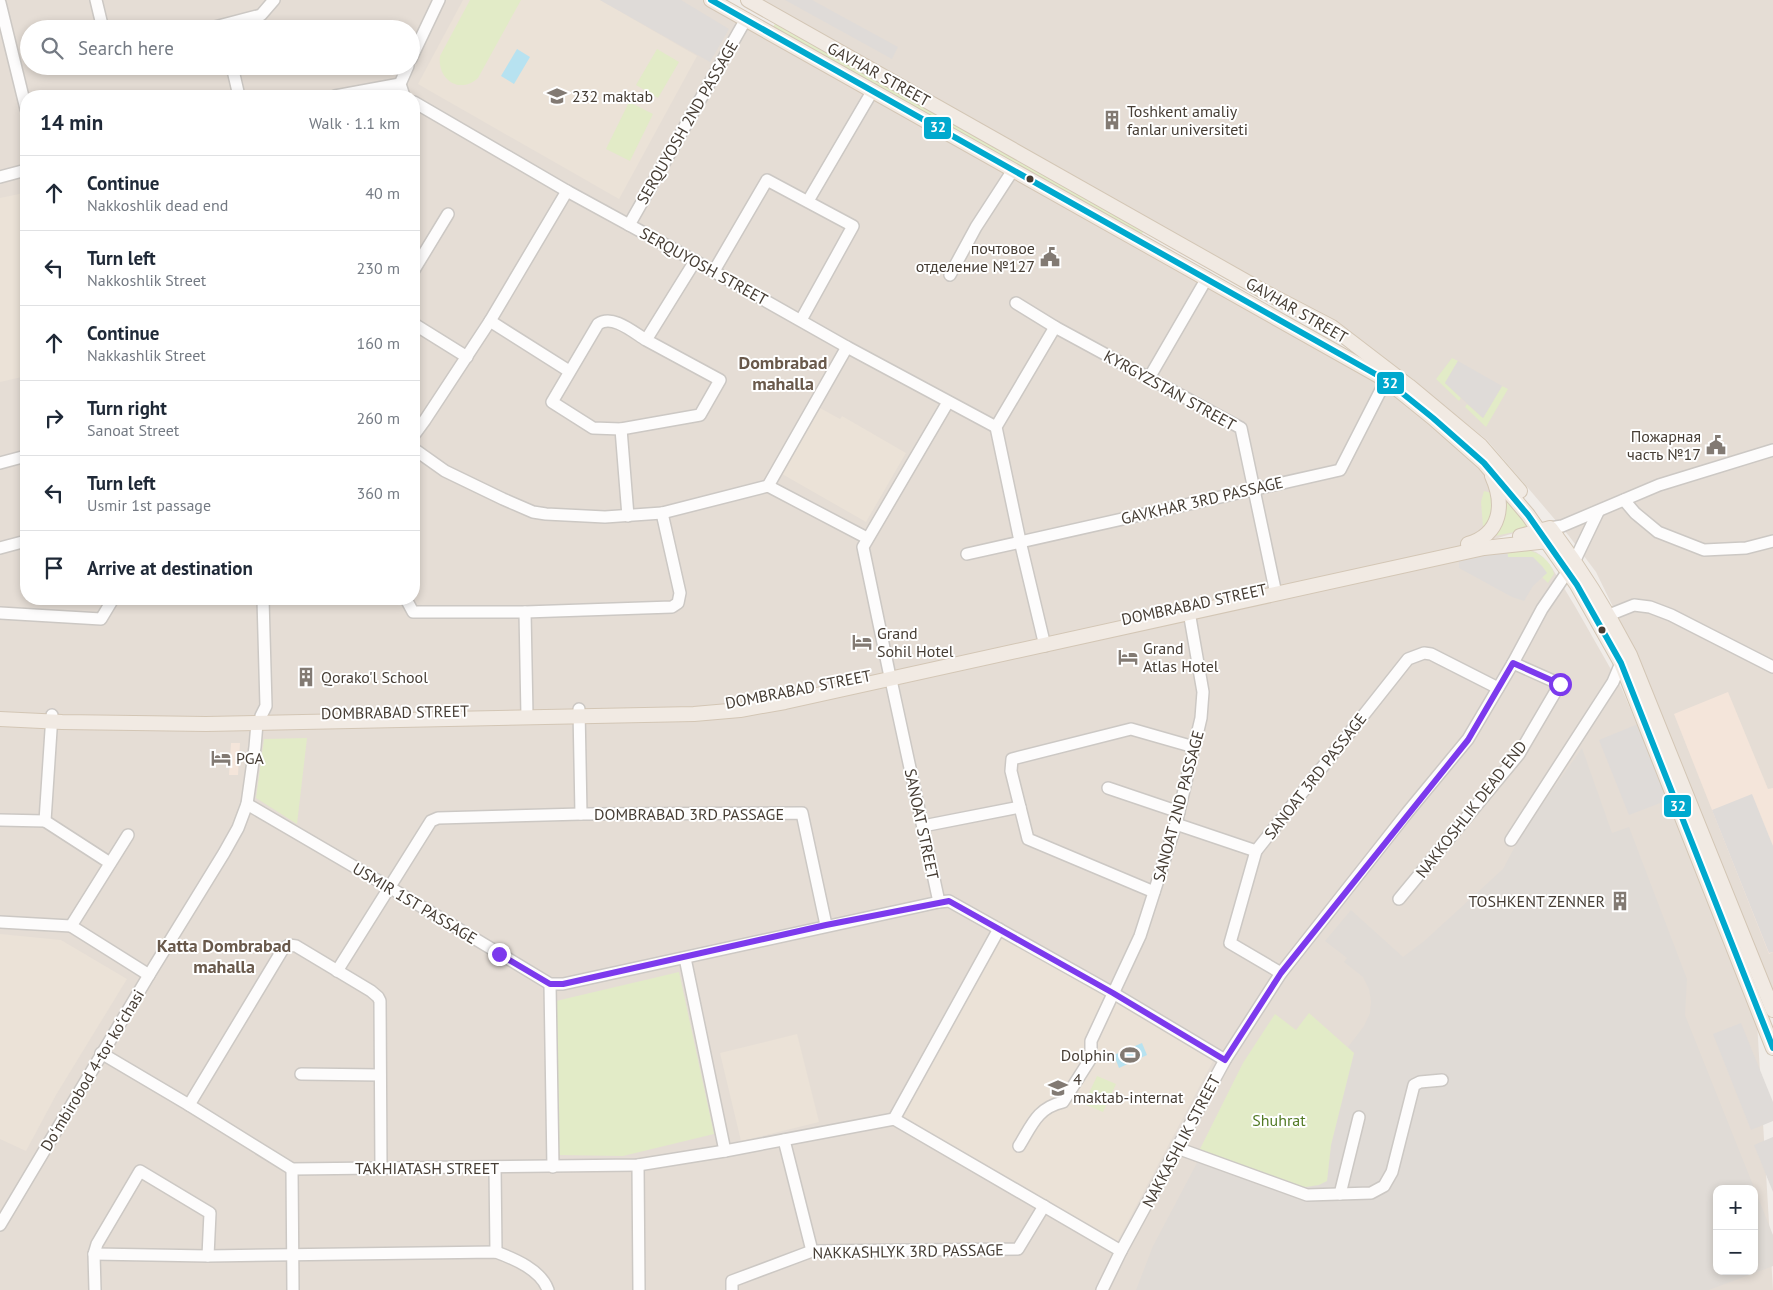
<!DOCTYPE html>
<html lang="en">
<head>
<meta charset="utf-8">
<style>
	:root { --surface:#fff; --page:#f6f6f7; --text:#1f2937; --muted:#747a83; --line:#e0e1e3 }
	body { margin:0; font-family:"PT Sans",sans-serif; background:var(--page); color:var(--text) }
	.controls { position:absolute; right:15px; bottom:15px; display:grid; overflow:hidden; border-radius:10px; box-shadow:0 2px 8px #0003 }
	.controls button { width:45px; height:45px; display:grid; place-items:center; padding:0; border:0; border-bottom:1px solid var(--line); background:var(--surface); color:var(--text); font:25px sans-serif }
	.stop { position:absolute; width:15px; height:15px; margin:-11px; border:4px solid #7c3aed; border-radius:50%; background:#fff }
	.stop.end { background:#7c3aed; border-color:#fff; box-shadow:0 1px 5px #0008 }
	.list { margin:0; padding:0; list-style:none }
	h2 { display:flex; justify-content:space-between; align-items:center; height:65px; margin:0; padding:0 20px; font-size:21px }
	h2 small { font-size:16px; font-weight:400; color:var(--muted) }
	.list li { display:grid; grid-template-columns:32px 1fr auto; gap:15px; align-items:center; box-sizing:border-box; height:75px; padding:0 20px; border-top:1px solid var(--line) }
	.list b { display:block; font-size:19px; white-space:nowrap }
	.list p { margin:0; font-size:16px; white-space:nowrap; color:var(--muted) }
	.list em { font-size:16px; font-style:normal; color:var(--muted) }
	.icon { flex:none; width:28px; height:28px; fill:none; stroke:currentColor; stroke-width:2; stroke-linecap:round; stroke-linejoin:round }
	.map { position:relative; flex:none; width:1773px; height:1290px; overflow:hidden }
	.search { position:absolute; background:var(--surface); box-shadow:0 2px 8px #0003; left:20px; top:20px; width:400px; height:55px; display:flex; align-items:center; gap:12px; box-sizing:border-box; padding:0 18px; border-radius:28px; color:var(--muted); font-size:19px }
	.panel { position:absolute; background:var(--surface); box-shadow:0 2px 8px #0003; left:20px; top:90px; width:400px; height:515px; border-radius:20px }
	.map>svg:first-child { display:block }
	.residential { fill:#e5ddd5; fill-rule:evenodd }
	.commercial { fill:#f4e5da }
	.industrial { fill:#e0dbd6; fill-rule:evenodd }
	.education { fill:#ebe2d7 }
	.green { fill:#e2ebc7 }
	.parking { fill:#dfdbd8 }
	.water { fill:#b7e2f0 }
	.lines { fill:none; stroke-linecap:round; stroke-linejoin:round }
	.minor-casing { stroke:#ccc8c4; stroke-width:14 }
	.major-casing { stroke:#d3c6b5; stroke-width:16 }
	.minor { stroke:#fdfcfc; stroke-width:11 }
	.major { stroke:#f1eae3; stroke-width:14 }
	.bus-1-casing { stroke:#fff; stroke-width:10 }
	.bus-1 { stroke:#00a9ce; stroke-width:6 }
	.route { stroke:#7c3aed; stroke-width:6 }
	.bus-dot { fill:#463d34; stroke:#fff; stroke-width:2 }
	.labels { text-anchor:middle; dominant-baseline:central; stroke-width:4; stroke-linejoin:round; paint-order:stroke }
	.street-label { font-size:16px; fill:#463d34; stroke:#fff }
	.poi-label { font-size:16px; fill:#463d34; stroke:#fff; text-anchor:start }
	.park-label { font-size:16px; fill:#527a25; stroke:#fff }
	.neighbourhood-label { font-size:18px; font-weight:bold; fill:#69594b; stroke:#fff }
	.line-badge { stroke:#fff; stroke-width:2 }
	.badge-label { font-size:14px; text-anchor:middle; font-weight:bold; fill:#fff }
</style>
</head>
<body>
<div class="map">
<svg width="1773" height="1290" viewBox="0 0 1773 1290">
	<rect width="100%" height="100%" fill="#f0ece8"/>
	<g class="residential">
		<path d="M0 0H709L1349 355 1480 468 1528 529 1471 546 1527 549 1536 552 1543 557 1552 568 1576 608 1621 687 1756 1005 1773 1290H0ZM29 29H411V66H29ZM26 96H414V599H26ZM1717 1189H1754V1271H1717Z"/>
		<path d="M748 0H1773V1010L1636 654 1596 572 1569 536 1487 440 1408 377Z"/>
	</g>
	<g class="commercial">
		<path d="M1728 692 1768 789 1773 788V952L1769 954 1674 714Z"/>
		<path d="M231 743H240L238 775H229Z"/>
	</g>
	<path class="industrial" d="M1582 748 1612 833 1629 827 1687 979 1685 1015 1773 1235V1266L1709 1290H1136L1153 1246 1199 1159 1299 1188 1327 1181 1331 1145 1354 1053 1348 1047 1364 1026 1370 1013 1371 1001 1369 989 1363 977 1344 962 1347 958 1325 941 1351 910 1403 957 1423 942 1503 869 1522 833ZM1717 1189H1754V1271H1717Z"/>
	<g class="education">
		<path d="M463 0H600L697 56 619 199 418 84Z"/>
		<path d="M24 193 26 202V376L0 382V198Z"/>
		<path d="M820 408 840 419 842 416 906 453 866 522 782 474Z"/>
		<path d="M0 934 61 940 127 979 56 1095 26 1151 0 1139Z"/>
		<path d="M1000 935 1111 999 1213 1061 1117 1242 903 1116Z"/>
		<path d="M797 1034 819 1122 741 1141 720 1053Z"/>
	</g>
	<g class="green">
		<path d="M470 0H521L478 78C459 95 437 79 440 56Z"/>
		<path d="M776 22 1144 230 1142 234 773 27Z"/>
		<path d="M657 49 679 62 658 98 636 85Z"/>
		<path d="M629 102 653 114 630 161 606 149Z"/>
		<path d="M1452 358 1458 361 1445 383 1461 398 1459 401 1436 379Z"/>
		<path d="M1502 386 1508 389 1486 427 1465 407 1467 404 1483 418Z"/>
		<path d="M1484 491 1492 493 1494 503 1490 525 1483 526 1481 502Z"/>
		<path d="M1501 494 1523 519 1528 529 1495 536Z"/>
		<path d="M1526 550C1539 552 1551 561 1554 574L1548 583 1542 577 1547 573 1508 557 1507 551Z"/>
		<path d="M307 738 297 824 256 798 264 739Z"/>
		<path d="M679 972 714 1134 623 1156 558 1155 556 1001Z"/>
		<path d="M1309 1013 1354 1053 1331 1145 1327 1181 1319 1185 1299 1188 1198 1153 1243 1063 1275 1014 1296 1030Z"/>
		<path d="M1097 1076 1116 1084 1103 1112 1084 1104Z"/>
	</g>
	<g class="parking">
		<path d="M600 0H681L729 29 710 62Z"/>
		<path d="M785 0H812L898 47 892 59Z"/>
		<path d="M1458 361 1502 386 1483 418 1445 383Z"/>
		<path d="M1507 551 1508 557H1533L1542 566 1547 573 1533 586 1524 601 1512 597 1459 568V561L1482 555Z"/>
		<path d="M1638 724 1668 800 1629 815 1599 740Z"/>
		<path d="M1752 794 1773 846V952L1769 953 1712 810Z"/>
		<path d="M1741 1023 1773 1102V1121L1751 1130 1713 1034Z"/>
		<path d="M1773 1137V1192L1754 1145Z"/>
	</g>
	<g class="water">
		<path d="M517 49 530 57 514 84 501 76Z"/>
		<path d="M1142 1043 1147 1055 1119 1068 1114 1055Z"/>
	</g>
	<g class="lines">
		<defs>
			<g id="minor">
				<path d="M96 0 103 29"/>
				<path d="M0 3 26 109"/>
				<path d="M207 29 261 15 274 0"/>
				<path d="M411 59 439 0"/>
				<path d="M232 66 239 96"/>
				<path d="M400 84 408 66"/>
				<path d="M335 96 400 84 404 96"/>
				<path d="M414 102 567 191 695 261 847 347 996 427"/>
				<path d="M0 177 26 170"/>
				<path d="M808 201 873 90"/>
				<path d="M629 225 746 19"/>
				<path d="M414 270 448 214"/>
				<path d="M714 271 767 180 853 226 801 320"/>
				<path d="M950 275 976 227 1013 170"/>
				<path d="M1016 303 1055 327"/>
				<path d="M490 321 569 371"/>
				<path d="M414 324 467 357"/>
				<path d="M646 340 720 380 700 415 621 429 593 428 552 402 598 324C613 314 633 332 646 340L695 261"/>
				<path d="M1149 378 1207 278"/>
				<path d="M621 429 628 516"/>
				<path d="M414 435 425 420 490 321 567 191"/>
				<path d="M414 449 445 471 503 499 533 512 546 514 605 517 662 513 768 486 867 538"/>
				<path d="M0 463 26 456"/>
				<path d="M768 486 847 347"/>
				<path d="M1624 500 1635 513 1658 532 1704 550 1746 548 1773 541"/>
				<path d="M1550 528 1562 526 1659 485 1773 450"/>
				<path d="M0 548 26 541"/>
				<path d="M967 554 1340 470 1386 380"/>
				<path d="M406 599 413 612H525L672 607 678 603 680 593 662 513"/>
				<path d="M525 612 527 716"/>
				<path d="M0 613 101 619 113 599"/>
				<path d="M1609 615 1634 605 1650 607 1671 615 1773 667"/>
				<path d="M1045 646 1020 541 996 427 1055 327 1241 428 1276 594"/>
				<path d="M889 672 863 547 948 402"/>
				<path d="M891 680 939 902 949 901 1113 993 1225 1060"/>
				<path d="M579 709 581 814"/>
				<path d="M52 715 45 821 110 863"/>
				<path d="M261 716 266 706 263 599"/>
				<path d="M1108 788 1179 812"/>
				<path d="M247 804 389 887 550 984H563L939 902"/>
				<path d="M0 820 45 821"/>
				<path d="M1176 824 1256 851"/>
				<path d="M923 826 1020 807"/>
				<path d="M1511 840 1613 682 1621 663"/>
				<path d="M1154 892 1028 839 1011 771 1012 759 1131 729 1194 747"/>
				<path d="M1399 899 1519 754 1560 684 1513 663"/>
				<path d="M0 922 71 926 149 975"/>
				<path d="M71 926 128 835"/>
				<path d="M685 958 725 1151"/>
				<path d="M337 971 431 821 438 818 581 814 802 813 826 925"/>
				<path d="M1281 973 1230 943 1256 851 1408 659 1424 653 1431 654 1498 688"/>
				<path d="M550 984 553 1167"/>
				<path d="M101 1053 189 1105 292 1169 638 1165 725 1151 894 1119 1121 1251"/>
				<path d="M301 1074 380 1075"/>
				<path d="M189 1105 283 949 289 945 296 946 371 991 378 997 380 1001 381 1168"/>
				<path d="M894 1119 999 929"/>
				<path d="M784 1140 812 1251"/>
				<path d="M1019 1146C1032 1125 1037 1108 1063 1102L1091 1058V1041L1140 936 1176 824 1201 718 1203 692 1188 606"/>
				<path d="M1177 1148 1307 1195 1371 1193 1384 1186 1392 1172 1414 1085 1420 1082 1442 1080"/>
				<path d="M638 1165 639 1290"/>
				<path d="M495 1167 496 1252"/>
				<path d="M292 1169 293 1290"/>
				<path d="M1340 1194 1359 1117"/>
				<path d="M0 1225 149 975 224 853 238 828 247 804 255 747 257 723"/>
				<path d="M94 1254 208 1256 496 1252C515 1259 541 1270 548 1290"/>
				<path d="M95 1290 94 1254 97 1244 140 1171 210 1213 208 1256"/>
				<path d="M732 1290V1281L812 1251 1018 1249 1044 1206"/>
				<path d="M1102 1290 1121 1251 1225 1060 1281 973 1407 813 1468 739 1513 663 1542 609 1574 562 1598 512"/>
			</g>
			<g id="major">
				<path d="M711 0 1386 380 1433 418 1484 463 1528 515 1577 585 1621 663 1773 1048"/>
				<path d="M748 0 1263 291 1332 327 1409 386 1481 446 1520 491"/>
				<path d="M1551 529C1581 569 1607 611 1630 655L1773 1010"/>
				<path d="M1520 536 1550 528"/>
				<path d="M1468 544C1501 534 1505 505 1492 476"/>
				<path d="M0 719 62 722 206 724 694 714 740 710 785 702 1484 548 1548 541 1556 536"/>
			</g>
		</defs>
		<use href="#minor" class="minor-casing"/>
		<use href="#major" class="major-casing"/>
		<use href="#minor" class="minor"/>
		<use href="#major" class="major"/>
		<defs>
			<path id="bus-1" d="M711 0 1386 380 1433 418 1484 463 1528 515 1577 585 1621 663 1773 1048"/>
		</defs>
		<use href="#bus-1" class="bus-1-casing"/>
		<use href="#bus-1" class="bus-1"/>
	</g>
	<g class="lines">
		<path class="route" d="M499 954 550 984H563L826 925 949 901 1113 993 1225 1060 1281 973 1468 740 1513 663 1560 684"/>
	</g>
	<defs>
		<symbol id="school-bare" viewBox="-9 -9 18 18"><path d="M0-5L7-2L0 1L-7-2ZM-4 1L0 2.5L4 1V4Q0 6-4 4Z" fill="#827a73" stroke="#fff" stroke-width="2.5" paint-order="stroke"/></symbol>
		<symbol id="building-bare" viewBox="-9 -9 18 18"><path d="M-4-6H4V6H1V3H-1V6H-4ZM-2.5-4.3h1.7v1.8h-1.7ZM.8-4.3h1.7v1.8H.8ZM-2.5-1h1.7V.8h-1.7ZM.8-1h1.7V.8H.8Z" fill="#827a73" stroke="#fff" stroke-width="2.5" paint-order="stroke"/></symbol>
		<symbol id="civic-bare" viewBox="-9 -9 18 18"><path d="M-.6-6.5H3V-4.5H.6V-3L4-1V1h2V6H-6V1h2V-1L-.6-3ZM-1.2 2.5V6h2.4V2.5Z" fill="#827a73" stroke="#fff" stroke-width="2.5" paint-order="stroke"/></symbol>
		<symbol id="hotel-bare" viewBox="-9 -9 18 18"><path d="M-6-4.5h1.5V1H6V5H4.5V3h-9V5H-6ZM-4 0a1.8 1.8 0 1 1 3.6 0ZM.5 0V-2.5h3Q6-2.5 6 0Z" fill="#827a73" stroke="#fff" stroke-width="2.5" paint-order="stroke"/></symbol>
		<symbol id="stadium-bare" viewBox="-9 -9 18 18"><path d="M0-5a6.5 5 0 1 0 0 10a6.5 5 0 1 0 0-10ZM-3.5-1.8h7v3.6h-7Z" fill="#827a73" stroke="#fff" stroke-width="2.5" paint-order="stroke"/></symbol>
	</defs>
	<g fill-rule="evenodd">
		<use href="#school-bare" x="543" y="82" width="28" height="28"/>
		<use href="#building-bare" x="1098" y="106" width="28" height="28"/>
		<use href="#civic-bare" x="1036" y="243" width="28" height="28"/>
		<use href="#civic-bare" x="1702" y="431" width="28" height="28"/>
		<use href="#hotel-bare" x="848" y="628" width="28" height="28"/>
		<use href="#hotel-bare" x="1114" y="643" width="28" height="28"/>
		<use href="#building-bare" x="292" y="663" width="28" height="28"/>
		<use href="#hotel-bare" x="207" y="744" width="28" height="28"/>
		<use href="#building-bare" x="1606" y="887" width="28" height="28"/>
		<use href="#stadium-bare" x="1116" y="1041" width="28" height="28"/>
		<use href="#school-bare" x="1044" y="1074" width="28" height="28"/>
	</g>
	<g class="bus-dot">
		<circle cx="1030" cy="179" r="4.5"/>
		<circle cx="1602" cy="630" r="4.5"/>
	</g>
	<g class="labels">
		<g class="street-label">
			<text transform="translate(879 74) rotate(29)">GAVHAR STREET</text>
			<text transform="translate(687 122) rotate(-60)">SERQUYOSH 2ND PASSAGE</text>
			<text transform="translate(704 266) rotate(29)">SERQUYOSH STREET</text>
			<text transform="translate(1297 310) rotate(30)">GAVHAR STREET</text>
			<text transform="translate(1170 390) rotate(29)">KYRGYZSTAN STREET</text>
			<text transform="translate(1202 500) rotate(-13)">GAVKHAR 3RD PASSAGE</text>
			<text transform="translate(1194 604) rotate(-12)">DOMBRABAD STREET</text>
			<text transform="translate(798 689) rotate(-11)">DOMBRABAD STREET</text>
			<text transform="translate(395 712) rotate(-1)">DOMBRABAD STREET</text>
			<text transform="translate(1315 776) rotate(-52)">SANOAT 3RD PASSAGE</text>
			<text transform="translate(1178 806) rotate(-75)">SANOAT 2ND PASSAGE</text>
			<text transform="translate(1471 809) rotate(-52)">NAKKOSHLIK DEAD END</text>
			<text x="689" y="814">DOMBRABAD 3RD PASSAGE</text>
			<text transform="translate(922 824) rotate(78)">SANOAT STREET</text>
			<text transform="translate(415 903) rotate(31)">USMIR 1ST PASSAGE</text>
			<text transform="translate(92 1070) rotate(-59)">Doʻmbirobod 4-tor koʻchasi</text>
			<text transform="translate(1181 1141) rotate(-62)">NAKKASHLIK STREET</text>
			<text x="427" y="1168">TAKHIATASH STREET</text>
			<text transform="translate(908 1251) rotate(-1)">NAKKASHLYK 3RD PASSAGE</text>
		</g>
		<g class="poi-label">
			<text x="572" y="96">232 maktab</text>
			<text x="1127" y="111">Toshkent amaliy<tspan x="1127" dy="18">fanlar universiteti</tspan></text>
			<text x="1035" y="248" text-anchor="end">почтовое<tspan x="1035" dy="18">отделение №127</tspan></text>
			<text x="1701" y="436" text-anchor="end">Пожарная<tspan x="1701" dy="18">часть №17</tspan></text>
			<text x="877" y="633">Grand<tspan x="877" dy="18">Sohil Hotel</tspan></text>
			<text x="1143" y="648">Grand<tspan x="1143" dy="18">Atlas Hotel</tspan></text>
			<text x="321" y="677">Qorako'l School</text>
			<text x="236" y="758">PGA</text>
			<text x="1605" y="901" text-anchor="end">TOSHKENT ZENNER</text>
			<text x="1115" y="1055" text-anchor="end">Dolphin</text>
			<text x="1073" y="1079">4<tspan x="1073" dy="18">maktab-internat</tspan></text>
		</g>
		<g class="park-label">
			<text x="1279" y="1120">Shuhrat</text>
		</g>
		<g class="neighbourhood-label">
			<text x="783" y="362">Dombrabad<tspan x="783" dy="21">mahalla</tspan></text>
			<text x="224" y="945">Katta Dombrabad<tspan x="224" dy="21">mahalla</tspan></text>
		</g>
	</g>
	<g class="line-badge">
		<rect x="923" y="116" width="29" height="24" rx="5" fill="#00a9ce"/>
		<rect x="1376" y="371" width="29" height="24" rx="5" fill="#00a9ce"/>
		<rect x="1663" y="794" width="29" height="24" rx="5" fill="#00a9ce"/>
	</g>
	<g class="badge-label">
		<text x="938" y="132">32</text>
		<text x="1390" y="388">32</text>
		<text x="1678" y="811">32</text>
	</g>
</svg>
<div class="controls">
<button>+</button>
<button>−</button>
</div>
<div class="stop" style="left:1560px;top:684px"></div>
<div class="stop end" style="left:499px;top:954px"></div>
<div class="search"><svg class="icon" aria-label="search" viewBox="0 0 24 24"><circle cx="10" cy="10" r="6"/><path d="M15 15l6 6"/></svg>Search here</div>
<section class="panel">
<h2>14 min<small>Walk · 1.1 km</small></h2>
<ul class="list">
<li><svg class="icon" aria-label="ahead" viewBox="0 0 24 24"><path d="M12 20V5M6 11l6-6 6 6"/></svg><div><b>Continue</b><p>Nakkoshlik dead end</p></div><em>40 m</em></li>
<li><svg class="icon" aria-label="left" viewBox="0 0 24 24"><path d="M17 20v-9H6M10 6l-5 5 5 5"/></svg><div><b>Turn left</b><p>Nakkoshlik Street</p></div><em>230 m</em></li>
<li><svg class="icon" aria-label="ahead" viewBox="0 0 24 24"><path d="M12 20V5M6 11l6-6 6 6"/></svg><div><b>Continue</b><p>Nakkashlik Street</p></div><em>160 m</em></li>
<li><svg class="icon" aria-label="right" viewBox="0 0 24 24"><path d="M7 20v-9h11M14 6l5 5-5 5"/></svg><div><b>Turn right</b><p>Sanoat Street</p></div><em>260 m</em></li>
<li><svg class="icon" aria-label="left" viewBox="0 0 24 24"><path d="M17 20v-9H6M10 6l-5 5 5 5"/></svg><div><b>Turn left</b><p>Usmir 1st passage</p></div><em>360 m</em></li>
<li><svg class="icon" aria-label="arrive" viewBox="0 0 24 24"><path d="M6 21V4h12l-3 4 3 4H6"/></svg><div><b>Arrive at destination</b></div></li>
</ul>
</section>
</div>
</body>
</html>
